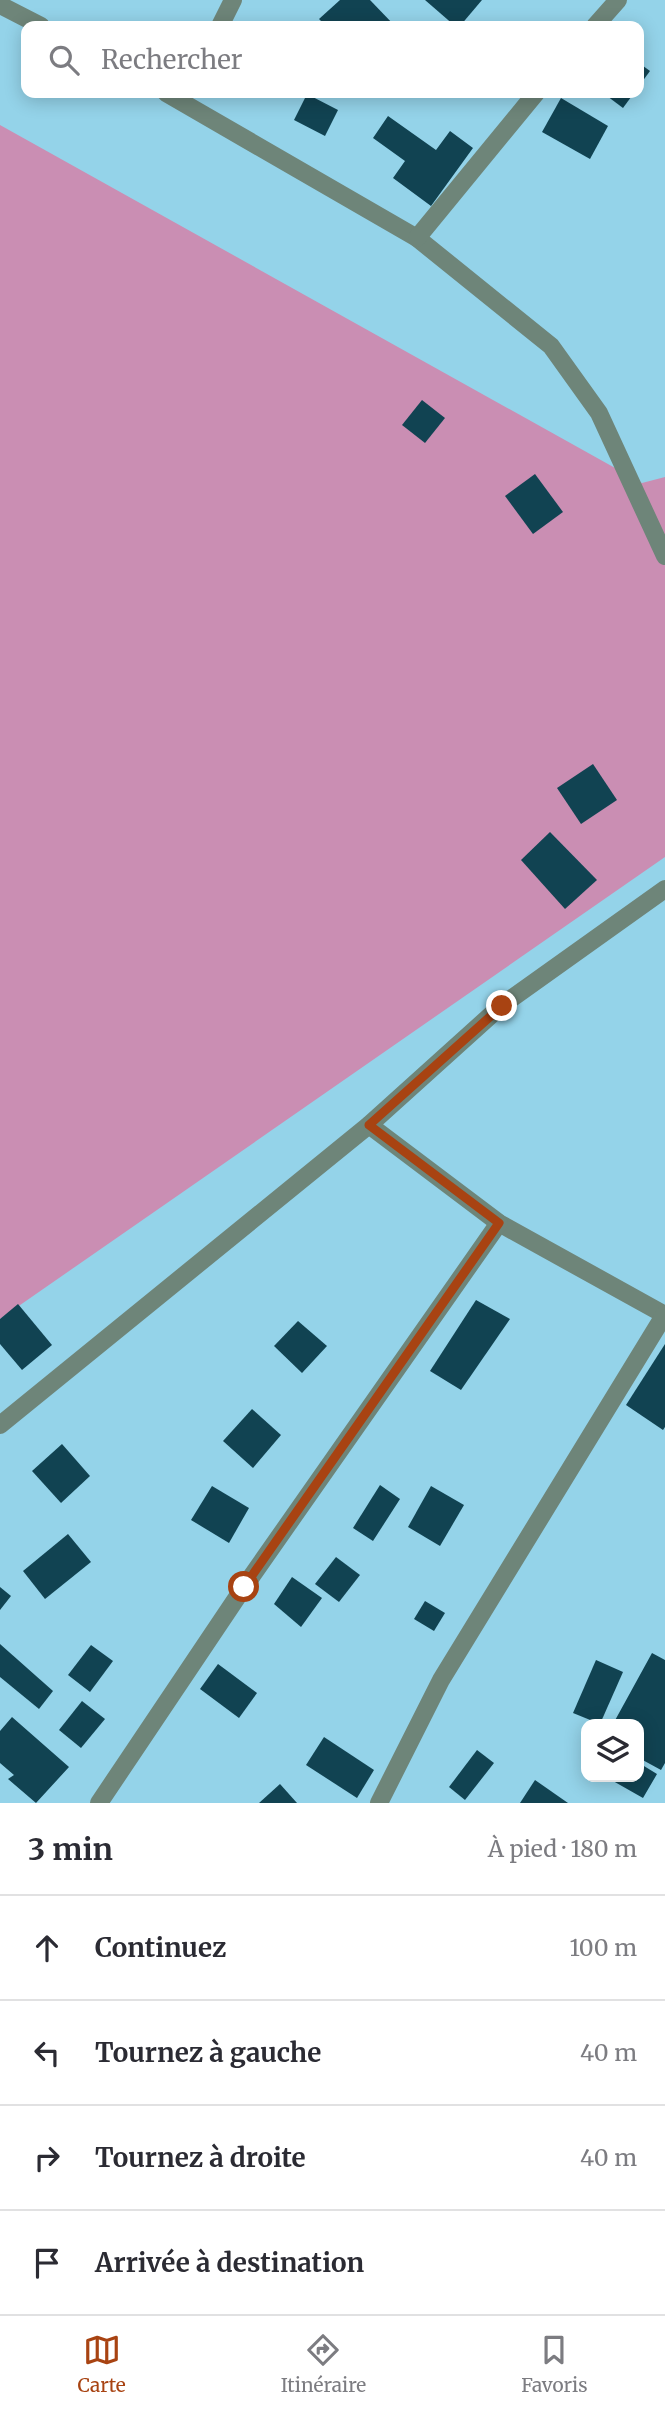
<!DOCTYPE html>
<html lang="fr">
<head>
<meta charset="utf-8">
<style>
	:root { --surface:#fff; --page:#f2f2f3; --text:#2b2b33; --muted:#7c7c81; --line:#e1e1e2; --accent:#a84312 }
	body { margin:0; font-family:Merriweather,serif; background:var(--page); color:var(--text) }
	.controls { position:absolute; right:21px; bottom:21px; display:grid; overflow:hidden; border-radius:14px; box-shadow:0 4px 18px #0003 }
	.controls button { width:63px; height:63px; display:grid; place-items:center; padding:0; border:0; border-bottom:2px solid var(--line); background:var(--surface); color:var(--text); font:35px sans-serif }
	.stop { position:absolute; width:21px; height:21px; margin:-16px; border:5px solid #a84312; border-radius:50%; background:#fff }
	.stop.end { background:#a84312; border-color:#fff; box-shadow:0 2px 7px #0008 }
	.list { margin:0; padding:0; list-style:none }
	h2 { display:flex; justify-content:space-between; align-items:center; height:91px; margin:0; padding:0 28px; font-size:30px }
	h2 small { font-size:23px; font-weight:400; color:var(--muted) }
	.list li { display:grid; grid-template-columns:46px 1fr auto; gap:21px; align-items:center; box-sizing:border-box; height:105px; padding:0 28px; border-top:2px solid var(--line) }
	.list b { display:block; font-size:26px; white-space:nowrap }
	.list em { font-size:23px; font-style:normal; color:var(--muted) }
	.icon { flex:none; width:38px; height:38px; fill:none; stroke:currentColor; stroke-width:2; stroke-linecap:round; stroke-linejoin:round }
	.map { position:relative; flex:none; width:665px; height:1803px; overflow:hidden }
	.search { position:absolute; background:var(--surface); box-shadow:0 4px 18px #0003; left:21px; right:21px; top:21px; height:77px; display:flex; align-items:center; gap:18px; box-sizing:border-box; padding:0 24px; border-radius:14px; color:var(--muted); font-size:26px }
	.sheet { height:511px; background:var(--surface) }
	nav { display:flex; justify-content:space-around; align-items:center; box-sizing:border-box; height:98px; border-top:2px solid var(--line); background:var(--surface); font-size:19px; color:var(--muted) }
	nav a { display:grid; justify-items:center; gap:4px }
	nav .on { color:var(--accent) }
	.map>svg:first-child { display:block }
	.green { fill:#ca8eb3 }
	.building { fill:#114352 }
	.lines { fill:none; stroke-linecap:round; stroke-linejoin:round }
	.minor { stroke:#6e8579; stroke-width:18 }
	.route { stroke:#a84312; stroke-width:9 }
</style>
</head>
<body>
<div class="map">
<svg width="665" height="1803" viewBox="0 0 665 1803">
	<rect width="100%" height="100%" fill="#94d3e9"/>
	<path class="green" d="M0 125 642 483 665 477V857L0 1319Z"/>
	<g class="building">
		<path d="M340 0H370L395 26H326L319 19Z"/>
		<path d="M425 0H482L460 26H455Z"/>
		<path d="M639 63 650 71 639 86Z"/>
		<path d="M603 93H634L623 108Z"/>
		<path d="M307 94 338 110 325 136 294 120Z"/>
		<path d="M561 98 608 126 590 159 542 132Z"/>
		<path d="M388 116 436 150 450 131 473 148 431 206 393 178 405 161 373 138Z"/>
		<path d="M422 400 445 418 425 443 402 425Z"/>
		<path d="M535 474 563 512 533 534 505 496Z"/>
		<path d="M593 764 617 800 581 824 557 788Z"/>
		<path d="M550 832 597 880 565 909 521 860Z"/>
		<path d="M476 1300 510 1319 461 1390 430 1371Z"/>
		<path d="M18 1304 52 1345 22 1370 0 1344V1319Z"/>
		<path d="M298 1321 327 1346 302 1373 274 1346Z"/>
		<path d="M665 1344V1427L663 1430 626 1405Z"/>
		<path d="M252 1409 281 1435 253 1468 223 1441Z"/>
		<path d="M62 1444 90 1476 61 1503 32 1471Z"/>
		<path d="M380 1485 400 1499 373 1541 353 1528Z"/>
		<path d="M212 1486 249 1508 229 1543 191 1520Z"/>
		<path d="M431 1486 464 1505 440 1546 408 1527Z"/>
		<path d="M68 1534 91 1562 45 1599 23 1571Z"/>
		<path d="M336 1557 360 1575 339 1602 315 1584Z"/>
		<path d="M292 1577 322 1598 301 1627 274 1604Z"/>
		<path d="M0 1587 11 1596 0 1610Z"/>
		<path d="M425 1601 445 1613 434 1631 414 1619Z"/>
		<path d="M0 1644 53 1691 39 1709 0 1677Z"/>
		<path d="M91 1645 113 1661 90 1692 68 1675Z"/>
		<path d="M652 1653 665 1660V1763L661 1770 639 1758V1724H613Z"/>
		<path d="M596 1660 623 1672 600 1724 573 1713Z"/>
		<path d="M218 1664 257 1693 239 1718 200 1689Z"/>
		<path d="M82 1701 105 1719 81 1748 59 1730Z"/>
		<path d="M12 1717 69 1767 36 1803 8 1779 14 1775 0 1763V1731Z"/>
		<path d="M324 1737 374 1770 357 1798 306 1765Z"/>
		<path d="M477 1750 494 1763 465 1800 449 1787Z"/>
		<path d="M639 1763 657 1774 643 1798 606 1777H639Z"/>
		<path d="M535 1780 568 1803H520Z"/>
		<path d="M280 1784 297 1803H259Z"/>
	</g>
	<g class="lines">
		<g class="minor">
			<path d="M0 5 41 26"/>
			<path d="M220 26 233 0"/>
			<path d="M595 26 618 0"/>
			<path d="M166 93 417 238 551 346 599 413 665 556"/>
			<path d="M417 238 536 93"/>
			<path d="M369 1125 499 1223 665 1315"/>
			<path d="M0 1425 369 1125 501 1006 665 889"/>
			<path d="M99 1803 244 1587 499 1223"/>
			<path d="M379 1803 441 1680 665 1314"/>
		</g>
	</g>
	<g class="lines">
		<path class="route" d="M244 1587 499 1223 369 1125 502 1006"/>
	</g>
</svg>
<div class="controls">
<button><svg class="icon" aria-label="layers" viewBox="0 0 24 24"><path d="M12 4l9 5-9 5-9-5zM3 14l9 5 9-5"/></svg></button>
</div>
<div class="stop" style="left:244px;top:1587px"></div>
<div class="stop end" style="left:502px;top:1006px"></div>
<div class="search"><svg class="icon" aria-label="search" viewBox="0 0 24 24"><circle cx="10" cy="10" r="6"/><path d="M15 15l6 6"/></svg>Rechercher</div>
</div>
<section class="sheet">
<h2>3 min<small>À pied · 180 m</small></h2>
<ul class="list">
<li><svg class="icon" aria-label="ahead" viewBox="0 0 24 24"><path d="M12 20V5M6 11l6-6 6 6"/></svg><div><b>Continuez</b></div><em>100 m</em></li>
<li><svg class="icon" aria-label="left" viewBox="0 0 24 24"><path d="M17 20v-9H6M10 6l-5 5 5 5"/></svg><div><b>Tournez à gauche</b></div><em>40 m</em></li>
<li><svg class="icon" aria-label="right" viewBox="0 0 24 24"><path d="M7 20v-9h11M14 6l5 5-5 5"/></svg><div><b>Tournez à droite</b></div><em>40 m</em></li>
<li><svg class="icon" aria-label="arrive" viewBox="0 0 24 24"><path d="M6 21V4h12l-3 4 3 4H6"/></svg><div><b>Arrivée à destination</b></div></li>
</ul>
</section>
<nav>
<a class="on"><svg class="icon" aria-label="map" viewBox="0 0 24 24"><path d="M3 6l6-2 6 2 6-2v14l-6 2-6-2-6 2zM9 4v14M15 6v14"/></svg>Carte</a>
<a><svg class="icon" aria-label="directions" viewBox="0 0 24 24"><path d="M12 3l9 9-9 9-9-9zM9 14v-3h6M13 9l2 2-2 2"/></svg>Itinéraire</a>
<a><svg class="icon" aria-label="saved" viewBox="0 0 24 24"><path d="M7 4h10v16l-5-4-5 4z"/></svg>Favoris</a>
</nav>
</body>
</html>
